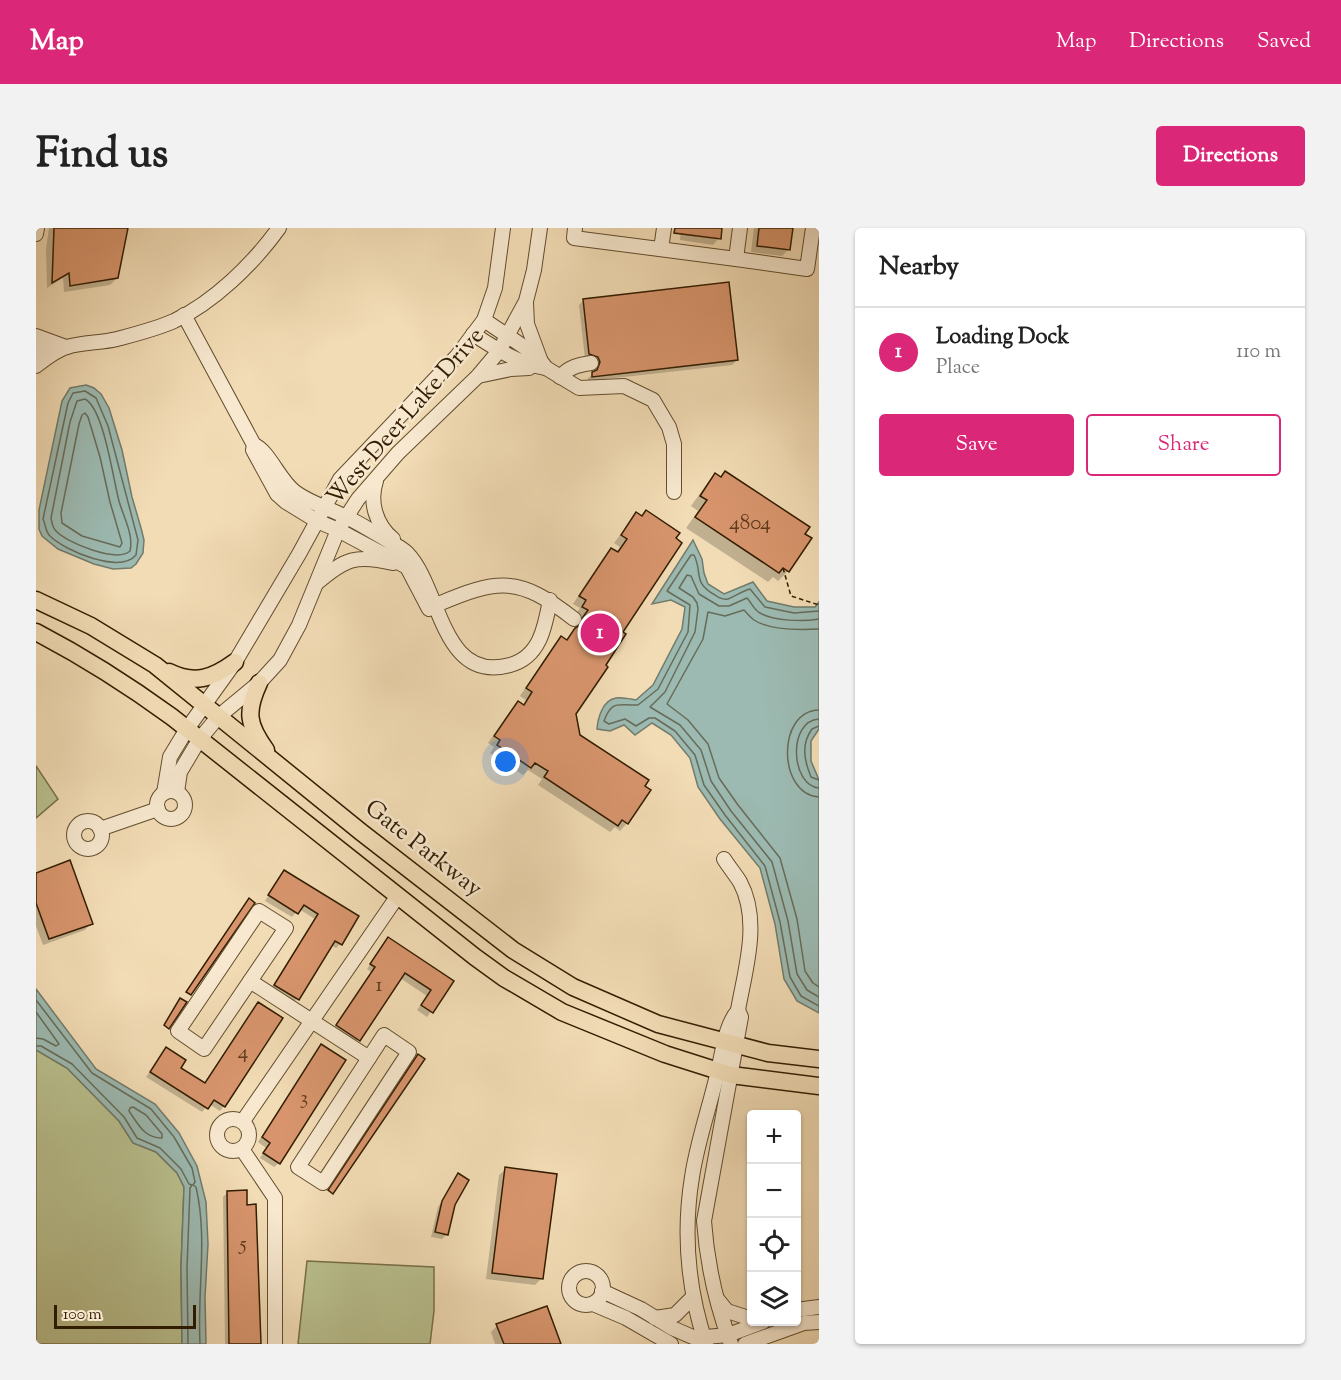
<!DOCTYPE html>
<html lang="en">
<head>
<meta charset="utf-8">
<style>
	:root { --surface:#fff; --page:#f2f2f2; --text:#222; --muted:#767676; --line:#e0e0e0; --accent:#db2777 }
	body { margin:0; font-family:"Sorts Mill Goudy",serif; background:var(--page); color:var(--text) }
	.controls { position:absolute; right:18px; bottom:18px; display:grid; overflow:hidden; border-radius:6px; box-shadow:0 2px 4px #0004 }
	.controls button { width:54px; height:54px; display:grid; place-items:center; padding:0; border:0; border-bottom:2px solid var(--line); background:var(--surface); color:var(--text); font:30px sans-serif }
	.scale { position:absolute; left:18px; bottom:15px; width:142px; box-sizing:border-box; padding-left:6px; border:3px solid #321d00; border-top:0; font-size:16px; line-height:21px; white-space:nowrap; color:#321d00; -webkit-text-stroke:4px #f7e8cf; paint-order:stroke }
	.you { position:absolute; left:470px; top:534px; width:21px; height:21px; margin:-15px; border:4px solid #fff; border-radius:50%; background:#1a73e8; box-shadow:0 0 0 9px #1a73e833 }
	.badge { display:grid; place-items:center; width:39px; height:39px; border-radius:50%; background:var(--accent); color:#fff; font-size:20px; font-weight:700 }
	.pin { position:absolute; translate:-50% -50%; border:3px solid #fff; box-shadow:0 2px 6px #0006 }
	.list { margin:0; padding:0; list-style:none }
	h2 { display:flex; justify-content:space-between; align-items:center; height:78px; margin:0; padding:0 24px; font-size:26px }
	h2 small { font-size:20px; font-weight:400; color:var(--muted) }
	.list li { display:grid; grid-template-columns:39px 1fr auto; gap:18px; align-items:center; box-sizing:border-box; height:90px; padding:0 24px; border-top:2px solid var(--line) }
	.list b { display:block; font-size:22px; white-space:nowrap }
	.list p { margin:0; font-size:20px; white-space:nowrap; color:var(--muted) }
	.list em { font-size:20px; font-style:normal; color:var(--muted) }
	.actions { display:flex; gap:12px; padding:18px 24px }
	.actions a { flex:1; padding:14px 0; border:2px solid var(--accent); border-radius:6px; text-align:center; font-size:21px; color:var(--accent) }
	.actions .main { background:var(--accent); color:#fff }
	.icon { flex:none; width:33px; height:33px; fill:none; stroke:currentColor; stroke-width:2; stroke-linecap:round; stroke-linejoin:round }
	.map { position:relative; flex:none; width:783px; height:1116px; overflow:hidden; border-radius:6px }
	header { display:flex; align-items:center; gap:36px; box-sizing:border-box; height:84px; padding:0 30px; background:var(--accent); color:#fff }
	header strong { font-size:28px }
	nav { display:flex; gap:33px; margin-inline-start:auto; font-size:21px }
	.intro { display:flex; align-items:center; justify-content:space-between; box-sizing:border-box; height:144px; padding:0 36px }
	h1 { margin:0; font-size:42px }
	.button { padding:15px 27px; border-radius:6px; background:var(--accent); color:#fff; font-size:21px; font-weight:700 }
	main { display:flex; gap:36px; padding:0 36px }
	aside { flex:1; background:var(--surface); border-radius:6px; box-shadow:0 2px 4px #0004 }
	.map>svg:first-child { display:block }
	.green { fill:#b9c08e; stroke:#766e47; stroke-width:1.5 }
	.water { fill:#9cbab2; stroke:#727b6b; stroke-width:1.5 }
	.shadow { fill:#0003 }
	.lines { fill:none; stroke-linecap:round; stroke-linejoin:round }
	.shore { stroke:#676c59; stroke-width:1.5 }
	.building { fill:#d8956d; stroke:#321d00; stroke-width:1.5 }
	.minor-casing { stroke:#624d2d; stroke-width:16 }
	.major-casing { stroke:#321d00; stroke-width:19 }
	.path { stroke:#321d00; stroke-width:1.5; stroke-dasharray:4.5 3; stroke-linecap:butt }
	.minor { stroke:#f7e8cf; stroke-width:14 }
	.major { stroke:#f2dcb5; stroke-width:16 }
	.labels { text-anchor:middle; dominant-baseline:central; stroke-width:5; stroke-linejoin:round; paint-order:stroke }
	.number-label { font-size:21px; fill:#5c3b1b }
	.street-label { font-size:24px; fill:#321d00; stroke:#f7e8cf }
</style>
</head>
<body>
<header>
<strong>Map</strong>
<nav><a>Map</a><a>Directions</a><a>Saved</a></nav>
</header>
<div class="intro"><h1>Find us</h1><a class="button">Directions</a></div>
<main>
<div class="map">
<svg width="783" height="1116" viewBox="0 0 783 1116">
	<rect width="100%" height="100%" fill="#f2dcb5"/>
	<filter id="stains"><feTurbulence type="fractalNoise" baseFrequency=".00333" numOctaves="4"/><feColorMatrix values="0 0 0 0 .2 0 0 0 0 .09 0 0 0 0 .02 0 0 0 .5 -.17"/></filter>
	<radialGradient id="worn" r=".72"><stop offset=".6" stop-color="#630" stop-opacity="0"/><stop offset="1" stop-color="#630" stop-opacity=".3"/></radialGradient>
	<g class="green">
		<path d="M0 538 22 571 0 590Z"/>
		<path d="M0 822 31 840 83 893 97 915 120 924 141 945 148 959 145 1040 146 1116H0Z"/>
		<path d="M271 1033 398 1039V1083L394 1116H262Z"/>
	</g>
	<g class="water">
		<path d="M50 157 58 160 65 166 73 180 86 222 96 269 105 300 108 312 107 325 100 336 95 340 77 341 58 336 22 321 6 308 3 301V282L26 173 34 160Z"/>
		<path d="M657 312 666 331 668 345 672 356 688 366 717 354 731 373 758 379H779L783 374V501L775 513V533L783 552V785L761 773 748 751 739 696 724 640 684 591 662 559 654 530 635 507 616 495 599 507 588 497 574 503 561 501C562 489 567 472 580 470 586 469 594 471 600 472L617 457 646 401 649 379 635 372 616 376Z"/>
		<path d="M0 761 60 841 119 876 143 905 161 938 170 974 172 1016 169 1069 170 1116H146V1113L145 1040 148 959 141 945 120 924 97 915 83 893 31 840 0 822Z"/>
	</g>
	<g class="shadow">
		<path d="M13 0H90L81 50 74 57 28 64 27 50 11 60 10 21Z"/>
		<path d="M645 0H685L683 10 677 17 644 12Z"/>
		<path d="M718 0H756L753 21 746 28 715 24Z"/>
		<path d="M548 72 701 132 696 137 552 153V150L558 145 560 140 557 133 549 131 543 77Z"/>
		<path d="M679 247 684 250 752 343 742 353 737 349 732 354 650 300 662 283 655 278 670 257Z"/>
		<path d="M600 286 585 404 538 486 543 507 591 595 584 603 579 599 574 604 502 557 506 551 492 542 487 547 454 525 458 519 452 515 475 482 482 475 487 478 490 472 484 468 518 417 525 410 529 413 539 402 545 390 540 386 544 380 537 376 568 329 576 322 580 325 584 319 578 315Z"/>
		<path d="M248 644 321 689 304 716 300 720 295 717 257 776 234 762 279 691 263 681 256 689 229 673Z"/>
		<path d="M0 646 55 695 49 702 7 717 0 698Z"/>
		<path d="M348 716 416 753 391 789 381 782 391 768 364 750 318 816 296 802 335 744 331 741Z"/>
		<path d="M222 775 188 878 184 883 173 876 166 884 110 849 130 821 143 840 168 856Z"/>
		<path d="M285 818 243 935 238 939 224 930 230 920 222 914Z"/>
		<path d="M470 941 506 1050 499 1057 450 1051 463 947Z"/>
		<path d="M422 947 411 1006 406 1011 395 1009 402 979Z"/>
		<path d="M192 964 223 1116H189L187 969Z"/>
		<path d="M461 1098 523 1116H459L455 1104Z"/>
	</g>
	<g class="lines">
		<g class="shore">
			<path d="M49 163 60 170 72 198 102 312 100 327C84 346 29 323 14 308 9 303 10 297 7 291L32 175 37 165Z"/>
			<path d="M49 171C68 181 77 251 83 273 87 288 98 307 94 323 81 335 31 315 20 303 16 299 16 294 15 290L34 194 41 173Z"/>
			<path d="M49 185 52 189 64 229 74 274 86 315 84 319 46 308 26 295 25 285 43 196 46 187Z"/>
			<path d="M783 383 758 385 729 379 714 361C706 363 700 368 692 371 687 372 683 370 679 367 656 354 667 345 658 327H655L631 363 654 377 652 404 622 461 602 477C583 478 576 471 568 493L573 496 589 491 600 498 613 490H619L639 503 659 527 668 557 689 587 729 638 744 694 754 749 765 768 783 778"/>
			<path d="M783 391C767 394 738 393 724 385 718 382 715 374 711 370L693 378H683L663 366 655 348 651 347 643 360 657 369 661 375 662 381 659 404 629 464 614 479 644 497 665 522 675 553 695 583 736 634 752 693 761 746 771 762 783 769"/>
			<path d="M783 401C765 402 733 402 718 392 714 389 711 385 708 382L689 388 672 384 667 411 631 476 652 492 672 516 683 550 702 577 744 630 761 691 769 743 777 755 783 759"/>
			<path d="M783 482C740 483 742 567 783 569"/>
			<path d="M783 491C751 493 755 558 783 560"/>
			<path d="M783 498 776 501C765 516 768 532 775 549L783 552"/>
			<path d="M0 772 56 845 115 881 138 909 156 940 159 954 157 957 160 959C172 1010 161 1064 164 1116"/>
			<path d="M0 784 23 816 20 818 7 811 0 810"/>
			<path d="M0 818H5L36 836 88 889 101 910 124 920 145 941 153 956 156 957 154 960 151 1040 152 1116"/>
			<path d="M97 879 110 887 126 906V910C108 910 102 896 93 883L94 880Z"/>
		</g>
	</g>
	<g class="building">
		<path d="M18 0H92L82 50 34 58 33 45 16 55Z"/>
		<path d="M639 0H686L685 11 638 5Z"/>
		<path d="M723 0H757L754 22 721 18Z"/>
		<path d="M693 54 702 132 556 149V144L561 142 564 134 562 129 553 126 547 71Z"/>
		<path d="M689 243 774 299 769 306 776 310 753 344 747 340 743 345 659 289 671 272 664 268 679 245 685 249Z"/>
		<path d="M610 282 644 305 640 310 646 315 587 404 590 406 570 437 572 439 540 486 544 507 613 552 609 558 615 562 592 596 586 592 582 598 508 549 512 543 499 535 495 540 461 517 464 512 458 508 482 473 488 477 496 464 490 460 525 408 531 412 539 400 546 396 547 389 552 382 546 379 550 372 543 368 575 320 582 324 591 311 585 307 600 284 606 288Z"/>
		<path d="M34 632 57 696 13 711 0 675V645Z"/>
		<path d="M248 642 323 688 306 717 299 713 263 772 238 757 282 686 268 677 262 686 232 667Z"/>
		<path d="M213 670 219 675 155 767 150 764Z"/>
		<path d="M352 709 418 753 397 785 385 777 395 762 369 745 324 813 300 797 339 739 334 736Z"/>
		<path d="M144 770 151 774 133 801 128 797Z"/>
		<path d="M222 774 247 790 189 879 178 872 172 881 114 844 130 819 150 832 145 840 169 855Z"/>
		<path d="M285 816 310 832 244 936 227 925 234 915 226 909Z"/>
		<path d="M382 826 389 831 297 966 292 962Z"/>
		<path d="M469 939 521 946 507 1051 456 1045Z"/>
		<path d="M422 945 433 952 419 977 412 1007 399 1004 406 973Z"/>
		<path d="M211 962V977L220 976 225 1116H193L191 963Z"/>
		<path d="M511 1078 525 1116H468L460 1096Z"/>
	</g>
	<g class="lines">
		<defs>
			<g id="minor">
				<path d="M539 0 538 10 700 31 704 0"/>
				<path d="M0 6 1 0"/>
				<path d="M625 21 628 0"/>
				<path d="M700 31 771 41 777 0"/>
				<path d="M490 75 491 96 504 131"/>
				<path d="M148 87 218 217"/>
				<path d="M437 106C460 121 483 136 510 140L500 127 448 92"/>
				<path d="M0 108 30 119 0 122"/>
				<path d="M0 138C9 131 20 122 31 119 47 114 65 115 81 111 100 106 120 101 138 93 178 74 217 36 243 0"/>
				<path d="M510 140 543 160 588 158 617 172 633 199 638 216V264"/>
				<path d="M442 148 475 141 493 140"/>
				<path d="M524 149C533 139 542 137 555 135"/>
				<path d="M340 253C333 274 340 297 357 311"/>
				<path d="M282 354C309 331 320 326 357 335"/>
				<path d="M400 377C463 350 483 348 538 391"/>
				<path d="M393 381 371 339 302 302 281 293 250 274 241 266 217 222 218 217C233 223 243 252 259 264 274 275 292 280 308 288 322 294 335 303 348 310 355 315 365 319 371 325 405 360 405 456 474 437 504 429 509 399 514 372"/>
				<circle cx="135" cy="577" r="14"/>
				<path d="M141 564 144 544 163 512 182 489 223 455 244 432 263 397 302 302 322 271 362 225 442 148 463 123 490 73 498 42 504 0"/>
				<path d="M128 565 134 529 151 501 199 434 263 326 304 251 421 128 448 92 459 60 467 0"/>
				<circle cx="52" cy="607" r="14"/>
				<path d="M64 601 122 581"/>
				<path d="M688 631C693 639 699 646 704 654 725 693 709 742 702 782L705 789 668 993C671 1035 680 1076 695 1116"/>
				<path d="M223 683 250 700 168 821 142 803Z"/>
				<path d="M214 753 333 830"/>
				<path d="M348 807 373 824 287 955 262 939Z"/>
				<circle cx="197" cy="907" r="16"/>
				<path d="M207 893 361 669"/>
				<path d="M206 921 239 970V1116"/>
				<circle cx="550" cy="1060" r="17"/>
				<path d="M566 1063 605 1081 636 1100 659 1110 692 1107 727 1094"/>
				<path d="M682 1072 691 1083 716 1091"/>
				<path d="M557 1076 590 1090 635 1116"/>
				<path d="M760 1082 783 1079"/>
				<path d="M619 1090 639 1087 657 1069"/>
				<path d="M670 1116C652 1062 647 1005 656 949 661 915 673 881 681 847 686 829 689 796 702 783"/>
				<path d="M709 1116 768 1095 783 1094"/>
			</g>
			<g id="major">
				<path d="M0 372 55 398 119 437 325 604 477 722 537 759 622 796 732 825 783 831"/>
				<path d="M0 404C48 429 92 457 136 489L439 729 468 750 526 784 629 826 695 847 783 858"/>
				<path d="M133 444C159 457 177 450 199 434"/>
				<path d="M223 455C210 483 211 496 230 522"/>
			</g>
		</defs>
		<use href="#minor" class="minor-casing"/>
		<use href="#major" class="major-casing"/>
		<path class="path" d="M747 340 755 368 783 377"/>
		<use href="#minor" class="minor"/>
		<use href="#major" class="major"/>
	</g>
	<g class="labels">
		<g class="number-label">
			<text x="714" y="296">4804</text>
			<text x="343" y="758">1</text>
			<text x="207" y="825">4</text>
			<text x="268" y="871">3</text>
			<text x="207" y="1017">5</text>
		</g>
		<g class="street-label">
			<text transform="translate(370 189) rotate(-49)">West Deer Lake Drive</text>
			<text transform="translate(387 621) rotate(38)">Gate Parkway</text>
		</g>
	</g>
	<rect width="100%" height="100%" filter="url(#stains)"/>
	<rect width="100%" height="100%" fill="url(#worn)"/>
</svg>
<div class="controls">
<button>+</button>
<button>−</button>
<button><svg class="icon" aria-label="locate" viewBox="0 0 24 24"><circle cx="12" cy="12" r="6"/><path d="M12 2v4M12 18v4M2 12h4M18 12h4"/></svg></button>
<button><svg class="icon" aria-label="layers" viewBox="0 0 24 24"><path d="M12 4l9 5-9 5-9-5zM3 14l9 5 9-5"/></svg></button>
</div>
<div class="scale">100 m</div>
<div class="you"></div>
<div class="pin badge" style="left:564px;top:405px">1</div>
</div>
<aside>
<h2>Nearby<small></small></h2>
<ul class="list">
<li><span class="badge">1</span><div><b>Loading Dock</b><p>Place</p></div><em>110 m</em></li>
</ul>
<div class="actions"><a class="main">Save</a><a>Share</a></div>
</aside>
</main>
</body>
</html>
